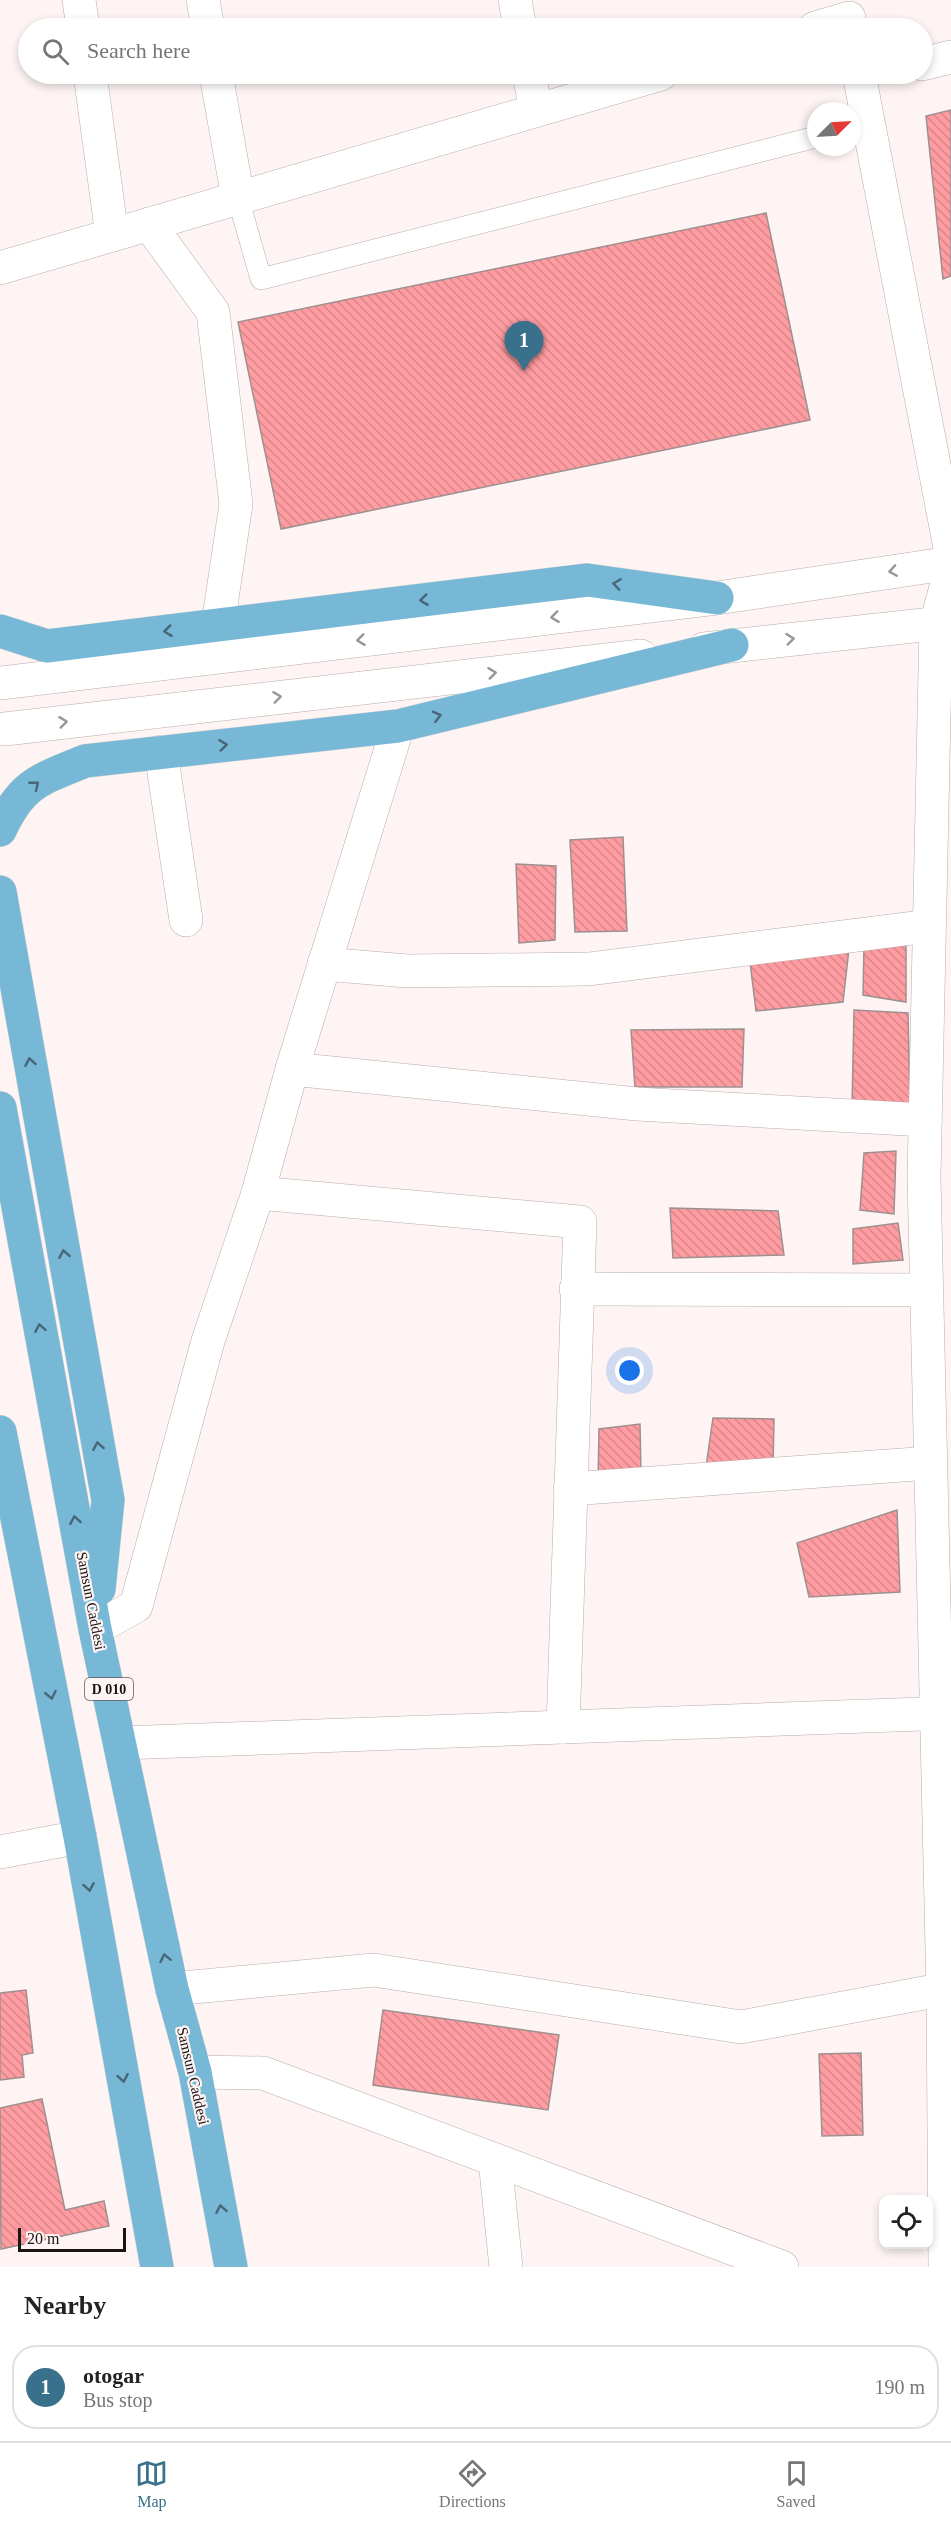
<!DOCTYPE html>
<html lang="en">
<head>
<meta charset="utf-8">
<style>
	:root { --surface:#fff; --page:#f2f2f2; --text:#222; --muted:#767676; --line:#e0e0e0; --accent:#39718c }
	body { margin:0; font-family:"Times New Roman",serif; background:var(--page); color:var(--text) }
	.controls { position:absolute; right:18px; bottom:18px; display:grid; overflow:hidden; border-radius:12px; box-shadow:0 3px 9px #0003 }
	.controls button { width:54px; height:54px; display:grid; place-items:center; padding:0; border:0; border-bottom:2px solid var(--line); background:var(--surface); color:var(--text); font:30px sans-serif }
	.compass { position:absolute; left:807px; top:102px; width:54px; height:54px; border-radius:50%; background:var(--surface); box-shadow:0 3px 9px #0003; rotate:66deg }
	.scale { position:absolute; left:18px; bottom:15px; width:108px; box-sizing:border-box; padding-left:6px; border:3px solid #1a1515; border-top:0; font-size:16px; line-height:21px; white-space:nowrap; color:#1a1515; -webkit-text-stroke:4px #fef4f4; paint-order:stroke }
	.you { position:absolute; left:630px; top:1371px; width:21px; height:21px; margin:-15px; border:4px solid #fff; border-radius:50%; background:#1a73e8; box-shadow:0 0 0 9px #1a73e833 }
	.badge { display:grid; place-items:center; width:39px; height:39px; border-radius:50%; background:var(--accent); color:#fff; font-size:20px; font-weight:700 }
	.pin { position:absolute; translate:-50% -50px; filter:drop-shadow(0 2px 3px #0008) }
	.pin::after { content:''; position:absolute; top:32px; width:21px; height:18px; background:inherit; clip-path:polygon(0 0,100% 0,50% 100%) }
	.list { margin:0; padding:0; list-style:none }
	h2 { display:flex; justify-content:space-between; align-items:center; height:78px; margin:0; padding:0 24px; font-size:26px }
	h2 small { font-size:20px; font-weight:400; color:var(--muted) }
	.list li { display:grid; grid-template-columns:39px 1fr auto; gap:18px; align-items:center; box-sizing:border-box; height:84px; margin:0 12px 12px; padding:0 12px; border:2px solid var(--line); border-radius:24px }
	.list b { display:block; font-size:22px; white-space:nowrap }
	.list p { margin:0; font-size:20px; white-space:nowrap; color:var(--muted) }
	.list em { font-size:20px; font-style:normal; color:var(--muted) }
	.icon { flex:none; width:33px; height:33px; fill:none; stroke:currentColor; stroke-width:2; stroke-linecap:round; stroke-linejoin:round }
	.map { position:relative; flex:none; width:951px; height:2267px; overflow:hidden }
	.search { position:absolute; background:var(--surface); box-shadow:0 3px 9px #0003; left:18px; right:18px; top:18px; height:66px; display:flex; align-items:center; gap:15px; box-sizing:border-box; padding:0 21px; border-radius:33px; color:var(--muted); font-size:22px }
	.sheet { height:174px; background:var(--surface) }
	nav { display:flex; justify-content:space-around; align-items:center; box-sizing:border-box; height:84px; border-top:2px solid var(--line); background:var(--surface); font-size:16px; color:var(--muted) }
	nav a { display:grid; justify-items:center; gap:3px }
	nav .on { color:var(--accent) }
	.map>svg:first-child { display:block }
	.building { fill:url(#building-back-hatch); stroke:#9f9090; stroke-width:1.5 }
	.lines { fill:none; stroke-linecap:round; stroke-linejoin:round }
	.service-casing { stroke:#baabab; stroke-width:22 }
	.minor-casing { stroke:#baabab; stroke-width:34 }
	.secondary-casing { stroke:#baabab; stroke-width:34 }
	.trunk-casing { stroke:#d6d5d5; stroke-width:34 }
	.service { stroke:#fff; stroke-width:21 }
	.minor { stroke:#fff; stroke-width:33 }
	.secondary { stroke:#fff; stroke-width:33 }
	.trunk { stroke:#77b8d6; stroke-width:33 }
	.oneway { stroke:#989696 }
	.oneway2 { stroke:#486676 }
	.labels { text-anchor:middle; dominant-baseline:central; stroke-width:4.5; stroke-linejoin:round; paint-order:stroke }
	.shield { fill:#fef4f4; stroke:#5e5858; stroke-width:1.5 }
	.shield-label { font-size:14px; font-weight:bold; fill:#1a1515 }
	.street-label { font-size:15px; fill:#1a1515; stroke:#fef4f4 }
</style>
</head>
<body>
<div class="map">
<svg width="951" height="2267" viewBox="0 0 951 2267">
	<defs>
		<pattern id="building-back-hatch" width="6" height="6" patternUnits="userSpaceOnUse" patternTransform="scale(1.5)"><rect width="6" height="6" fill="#fe9ca1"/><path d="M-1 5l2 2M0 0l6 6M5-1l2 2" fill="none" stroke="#d9868a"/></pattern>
	</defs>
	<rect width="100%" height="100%" fill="#fef4f4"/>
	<g class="building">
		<path d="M951 110V276L943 279 926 116Z"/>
		<path d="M766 213 810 420 281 529 238 322Z"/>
		<path d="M623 837 627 931 575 932 570 840Z"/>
		<path d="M516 864 556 866 555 940 519 943Z"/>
		<path d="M906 944V1002L863 995 864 947Z"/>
		<path d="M849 949 843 1002 756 1011 750 962Z"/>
		<path d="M854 1010 908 1013 910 1105 852 1107Z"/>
		<path d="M744 1029 742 1087H635L631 1030Z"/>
		<path d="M896 1151 894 1214 860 1210 864 1153Z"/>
		<path d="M670 1208 778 1211 784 1255 673 1258Z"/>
		<path d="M898 1223 903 1260 853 1264V1229Z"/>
		<path d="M713 1418 774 1419 773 1469 706 1467Z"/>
		<path d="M640 1424 641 1474 598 1483 599 1429Z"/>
		<path d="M897 1510 900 1592 809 1597 797 1543Z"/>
		<path d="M26 1990 33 2053 22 2055 24 2077 0 2080V1993Z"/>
		<path d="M383 2010 559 2035 548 2110 373 2085Z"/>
		<path d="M861 2053 863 2135 822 2136 819 2054Z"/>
		<path d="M42 2099 65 2210 104 2201 109 2226 1 2249 0 2108Z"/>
	</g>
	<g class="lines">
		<defs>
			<path id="service" d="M238 198 261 279 816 137"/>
			<g id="minor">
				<path d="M79 0 83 28"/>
				<path d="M203 0 208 28"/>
				<path d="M515 0 520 28"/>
				<path d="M815 28 849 18"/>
				<path d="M922 64 951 57"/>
				<path d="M90 74 112 235"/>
				<path d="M216 74 238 198"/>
				<path d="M529 74 536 110"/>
				<path d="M859 74 951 553"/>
				<path d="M149 224 213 312 236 504 218 625"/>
				<path d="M0 268 661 74"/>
				<path d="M161 752 186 920"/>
				<path d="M324 964 407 971 589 969 929 926"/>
				<path d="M292 1069 637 1104 925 1120"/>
				<path d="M258 1193 580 1222 563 1727"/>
				<path d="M576 1289 926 1290"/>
				<path d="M570 1489 930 1463"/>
				<path d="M95 1629 136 1606 208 1341 258 1193 292 1069 398 726"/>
				<path d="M121 1743 951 1713"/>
				<path d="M0 1852 80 1837"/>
				<path d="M172 1989 374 1970 741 2027 951 1988"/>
				<path d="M195 2072 263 2073 782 2267"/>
				<path d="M495 2160 506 2267"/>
				<path d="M945 2267 943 1990 924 1177 936 624 951 569"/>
			</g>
			<g id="secondary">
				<path d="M704 649 951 622"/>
				<path d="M0 683 717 598 951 563"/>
				<path d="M5 729 641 656"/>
			</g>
			<g id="trunk">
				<path d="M0 631 47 646 587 580 717 598"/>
				<path d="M0 830C22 783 39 780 85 761L398 726 732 645"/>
				<path d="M0 892 108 1500 99 1589"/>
				<path d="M0 1108 95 1629 172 1989 195 2072 231 2267"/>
				<path d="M0 1432 80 1837 157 2267"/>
			</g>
		</defs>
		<use href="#service" class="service-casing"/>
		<use href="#minor" class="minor-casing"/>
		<use href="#secondary" class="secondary-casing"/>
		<use href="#trunk" class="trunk-casing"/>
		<use href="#service" class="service"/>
		<use href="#minor" class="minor"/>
		<use href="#secondary" class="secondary"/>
		<use href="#trunk" class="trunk"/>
	</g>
	<defs><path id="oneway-chevron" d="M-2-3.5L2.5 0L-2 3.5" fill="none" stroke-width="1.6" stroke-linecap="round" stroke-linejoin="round" transform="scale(1.5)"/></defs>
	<g class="oneway">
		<use href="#oneway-chevron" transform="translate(893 571) rotate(171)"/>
		<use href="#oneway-chevron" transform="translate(555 617) rotate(173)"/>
		<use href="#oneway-chevron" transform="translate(790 639) rotate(-6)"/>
		<use href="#oneway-chevron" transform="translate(361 640) rotate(173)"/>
		<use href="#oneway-chevron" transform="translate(492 673) rotate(-7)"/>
		<use href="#oneway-chevron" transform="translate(277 697) rotate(-7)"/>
		<use href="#oneway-chevron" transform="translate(63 722) rotate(-7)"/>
	</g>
	<g class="oneway2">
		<use href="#oneway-chevron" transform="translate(617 584) rotate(-172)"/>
		<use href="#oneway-chevron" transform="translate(424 600) rotate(173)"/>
		<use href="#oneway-chevron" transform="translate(168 631) rotate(173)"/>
		<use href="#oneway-chevron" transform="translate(437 716) rotate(-14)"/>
		<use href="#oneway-chevron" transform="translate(223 745) rotate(-7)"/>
		<use href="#oneway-chevron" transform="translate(35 785) rotate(-39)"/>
		<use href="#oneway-chevron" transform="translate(30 1062) rotate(-100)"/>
		<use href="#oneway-chevron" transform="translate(64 1254) rotate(-100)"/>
		<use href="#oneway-chevron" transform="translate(40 1328) rotate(-100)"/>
		<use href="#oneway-chevron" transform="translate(98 1446) rotate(-100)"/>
		<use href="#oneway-chevron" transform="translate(75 1520) rotate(-100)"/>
		<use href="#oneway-chevron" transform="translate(51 1695) rotate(79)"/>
		<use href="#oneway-chevron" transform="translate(89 1887) rotate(80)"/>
		<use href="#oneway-chevron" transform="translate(165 1958) rotate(-102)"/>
		<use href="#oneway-chevron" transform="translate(123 2078) rotate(80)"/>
		<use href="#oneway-chevron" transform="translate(221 2209) rotate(-100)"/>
	</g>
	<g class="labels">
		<rect class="shield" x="85" y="1678" width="48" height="22" rx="4.5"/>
		<g class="shield-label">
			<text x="109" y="1689">D 010</text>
		</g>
		<g class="street-label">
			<text transform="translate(91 1601) rotate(79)">Samsun Caddesi</text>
			<text transform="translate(193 2076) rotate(77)">Samsun Caddesi</text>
		</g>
	</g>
</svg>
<div class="controls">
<button><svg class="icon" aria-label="locate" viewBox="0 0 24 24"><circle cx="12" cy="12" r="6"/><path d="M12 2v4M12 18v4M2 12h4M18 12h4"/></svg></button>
</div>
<svg class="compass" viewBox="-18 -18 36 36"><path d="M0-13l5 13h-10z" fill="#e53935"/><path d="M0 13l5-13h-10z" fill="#767676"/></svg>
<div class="scale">20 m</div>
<div class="you"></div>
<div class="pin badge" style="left:524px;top:371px">1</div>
<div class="search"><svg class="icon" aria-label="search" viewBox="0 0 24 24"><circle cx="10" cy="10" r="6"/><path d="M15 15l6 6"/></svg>Search here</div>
</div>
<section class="sheet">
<h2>Nearby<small></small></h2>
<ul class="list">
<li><span class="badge">1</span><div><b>otogar</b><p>Bus stop</p></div><em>190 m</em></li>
</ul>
</section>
<nav>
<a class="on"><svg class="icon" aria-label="map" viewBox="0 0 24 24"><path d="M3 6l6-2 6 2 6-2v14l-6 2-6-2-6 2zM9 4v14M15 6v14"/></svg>Map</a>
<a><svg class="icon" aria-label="directions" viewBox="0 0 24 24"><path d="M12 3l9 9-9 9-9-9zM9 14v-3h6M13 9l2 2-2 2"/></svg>Directions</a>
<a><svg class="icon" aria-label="saved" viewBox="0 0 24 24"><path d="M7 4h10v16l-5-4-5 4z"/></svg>Saved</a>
</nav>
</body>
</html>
